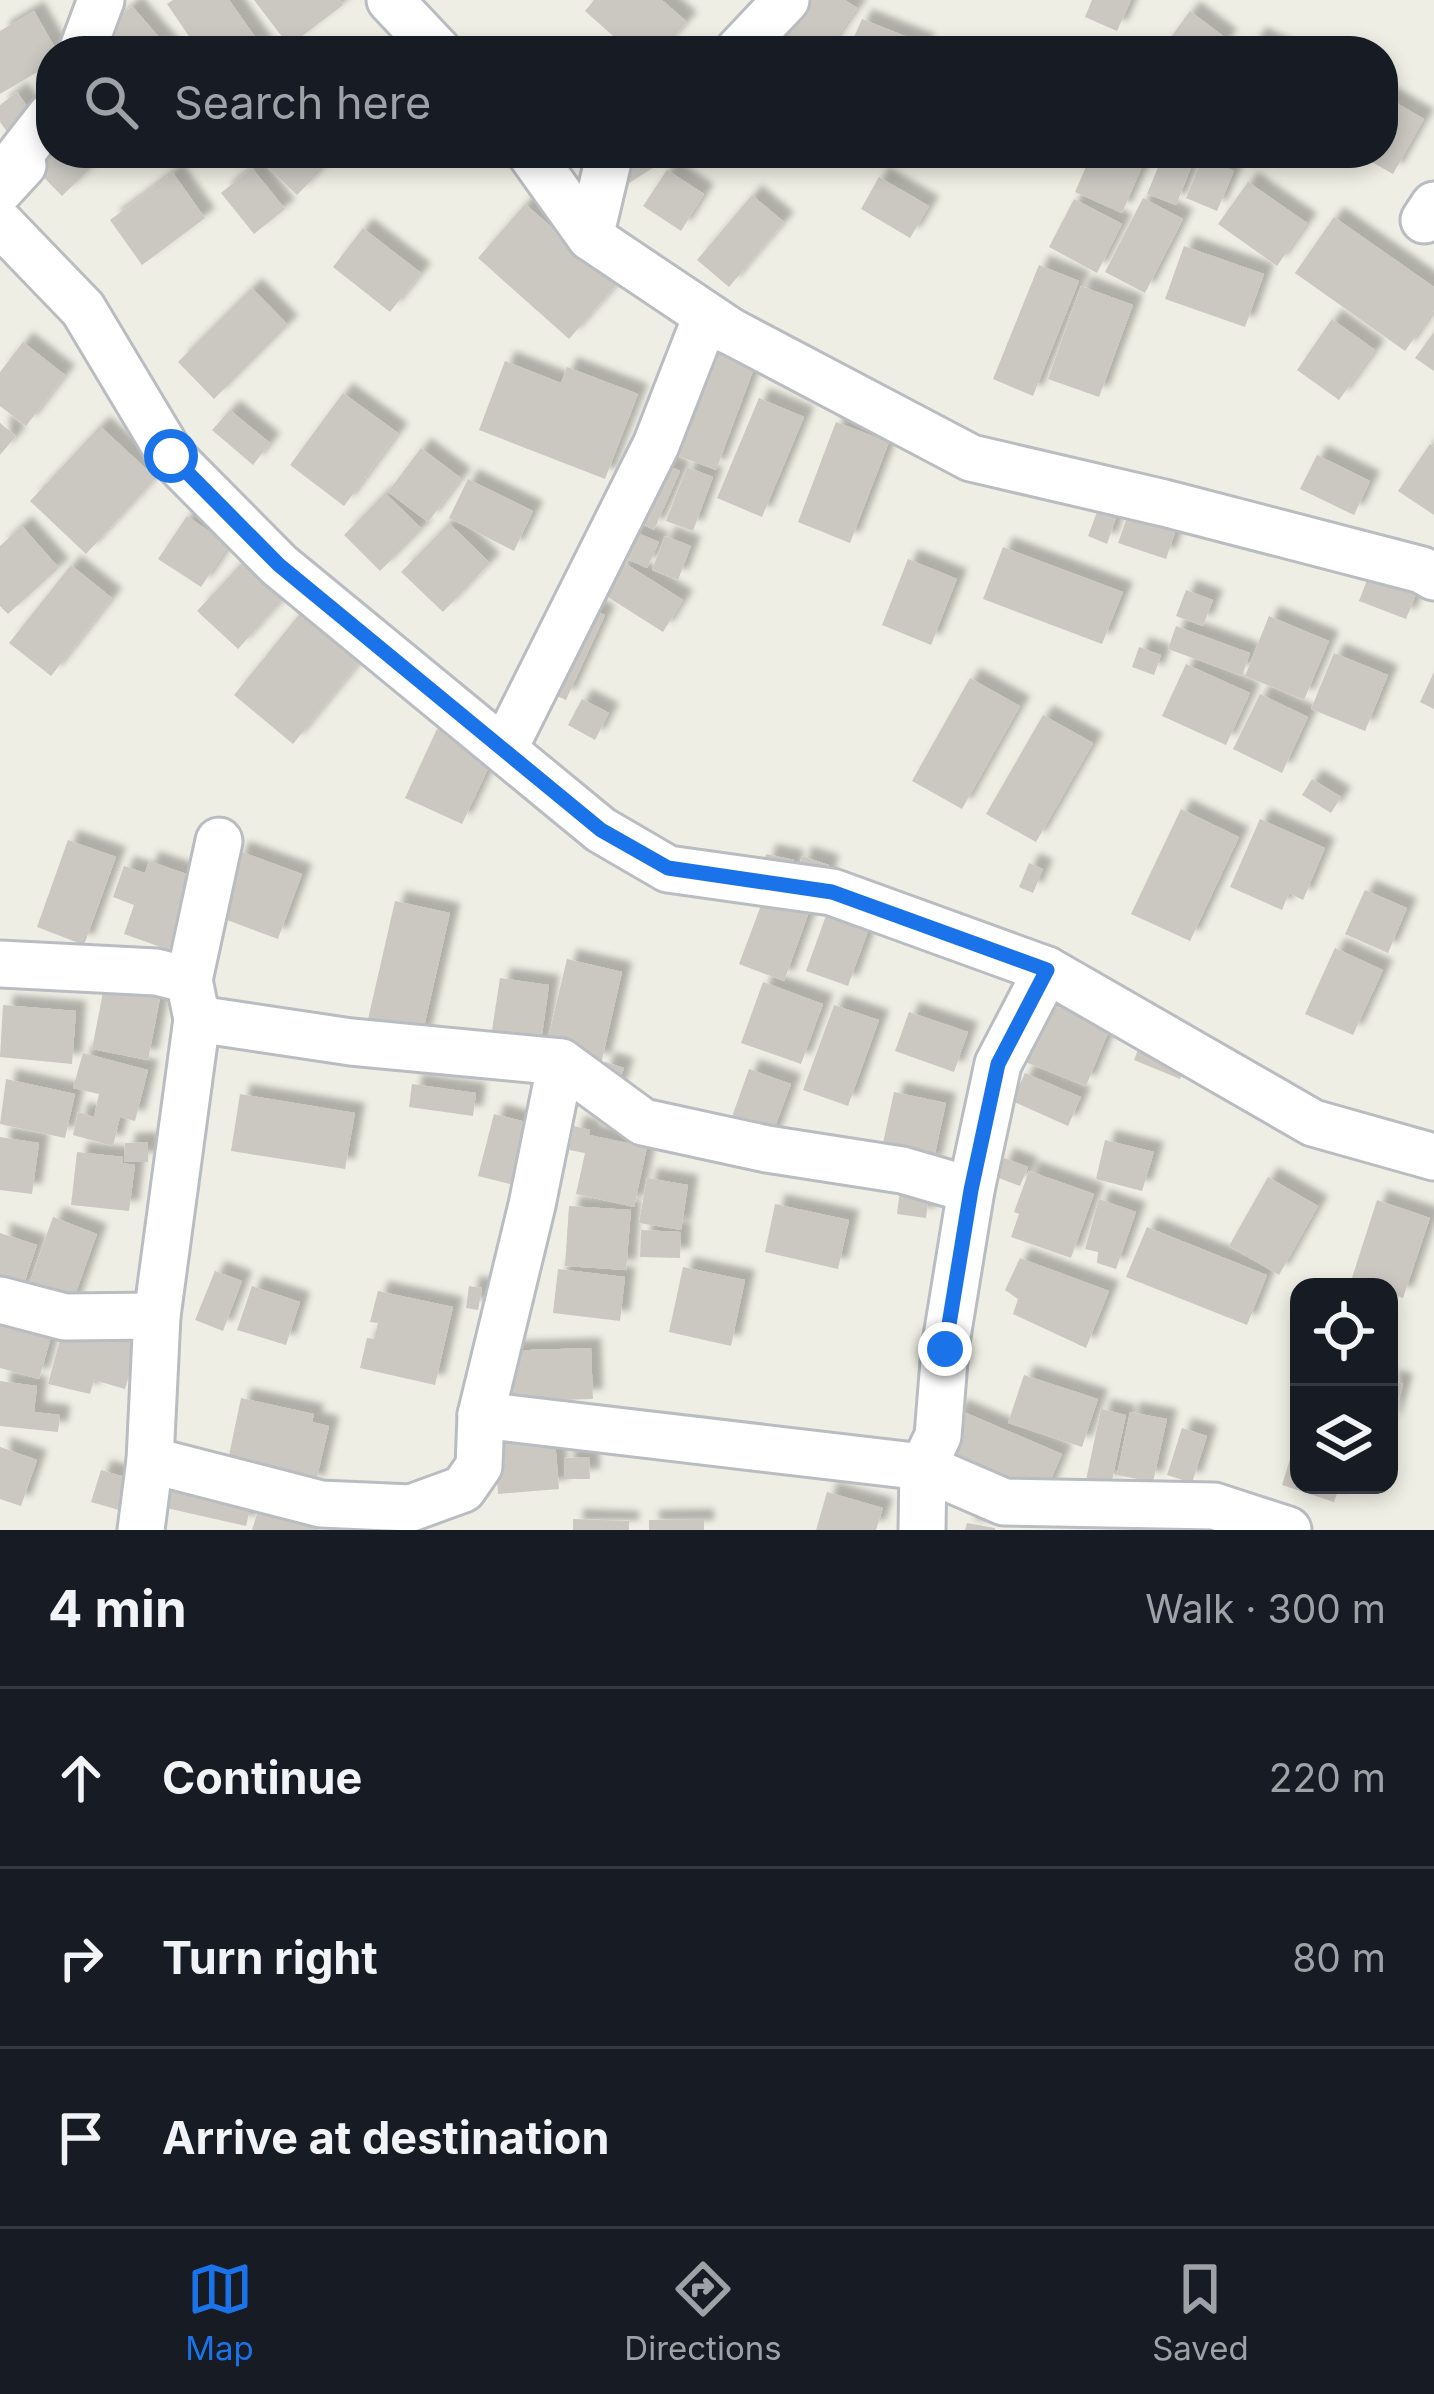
<!DOCTYPE html>
<html lang="en">
<head>
<meta charset="utf-8">
<style>
	:root { --surface:#171b24; --page:#20242c; --text:#f1f3f6; --muted:#9ea1a6; --line:#363941; --accent:#1a73e8 }
	body { margin:0; font-family:Inter,sans-serif; background:var(--page); color:var(--text) }
	.controls { position:absolute; right:36px; bottom:36px; display:grid; overflow:hidden; border-radius:24px; box-shadow:0 6px 18px #0003 }
	.controls button { width:108px; height:108px; display:grid; place-items:center; padding:0; border:0; border-bottom:3px solid var(--line); background:var(--surface); color:var(--text); font:60px sans-serif }
	.stop { position:absolute; width:36px; height:36px; margin:-27px; border:9px solid #1a73e8; border-radius:50%; background:#fff }
	.stop.end { background:#1a73e8; border-color:#fff; box-shadow:0 3px 12px #0008 }
	.list { margin:0; padding:0; list-style:none }
	h2 { display:flex; justify-content:space-between; align-items:center; height:156px; margin:0; padding:0 48px; font-size:51px }
	h2 small { font-size:39px; font-weight:400; color:var(--muted) }
	.list li { display:grid; grid-template-columns:78px 1fr auto; gap:36px; align-items:center; box-sizing:border-box; height:180px; padding:0 48px; border-top:3px solid var(--line) }
	.list b { display:block; font-size:45px; white-space:nowrap }
	.list em { font-size:39px; font-style:normal; color:var(--muted) }
	.icon { flex:none; width:66px; height:66px; fill:none; stroke:currentColor; stroke-width:2; stroke-linecap:round; stroke-linejoin:round }
	.map { position:relative; flex:none; width:1434px; height:1530px; overflow:hidden }
	.search { position:absolute; background:var(--surface); box-shadow:0 6px 18px #0003; left:36px; right:36px; top:36px; height:132px; display:flex; align-items:center; gap:30px; box-sizing:border-box; padding:0 42px; border-radius:48px; color:var(--muted); font-size:45px }
	.sheet { height:696px; background:var(--surface) }
	nav { display:flex; justify-content:space-around; align-items:center; box-sizing:border-box; height:168px; border-top:3px solid var(--line); background:var(--surface); font-size:33px; color:var(--muted) }
	nav a { display:grid; justify-items:center; gap:6px }
	nav .on { color:var(--accent) }
	.map>svg:first-child { display:block }
	.building { fill:#cac8c1; filter:url(#shadow) }
	.lines { fill:none; stroke-linecap:round; stroke-linejoin:round }
	.minor-casing { stroke:#b9bcc1; stroke-width:51 }
	.minor { stroke:#fff; stroke-width:45 }
	.route { stroke:#1a73e8; stroke-width:15 }
</style>
</head>
<body>
<div class="map">
<svg width="1434" height="1530" viewBox="0 0 1434 1530">
	<defs>
		<filter id="shadow"><feDropShadow dx="10" dy="-10" stdDeviation="3" flood-color="#0004"/></filter>
	</defs>
	<rect width="100%" height="100%" fill="#efeee4"/>
	<g class="building">
		<path d="M173 0H229L265 51H199L167 4Z"/>
		<path d="M254 0H340L343 5 289 46Z"/>
		<path d="M594 0H662L687 22 662 51H630L585 11Z"/>
		<path d="M801 0H845L857 8 827 51H800L777 35Z"/>
		<path d="M1092 0H1131L1117 31 1085 17Z"/>
		<path d="M132 6 171 51H105L94 38Z"/>
		<path d="M34 11 57 51H51V64L0 94V31Z"/>
		<path d="M1190 11 1227 39 1219 51H1161Z"/>
		<path d="M862 19 925 44 922 51H848Z"/>
		<path d="M1256 37 1285 51H1248Z"/>
		<path d="M17 92 39 123 14 141 0 122V105Z"/>
		<path d="M1383 95 1424 119 1393 174 1356 153H1383Z"/>
		<path d="M51 135V153H106L62 196 26 159Z"/>
		<path d="M253 153H326L332 159 297 195Z"/>
		<path d="M629 153H667L670 157 615 192Z"/>
		<path d="M715 153H745L727 167Z"/>
		<path d="M1092 153 1147 155 1122 213 1075 192Z"/>
		<path d="M1164 153 1196 155 1176 205 1147 194Z"/>
		<path d="M1203 157 1234 171 1217 211 1186 198Z"/>
		<path d="M252 168 285 209 254 234 221 193Z"/>
		<path d="M667 170 704 194 681 231 643 206Z"/>
		<path d="M173 173 205 218 142 265 110 220Z"/>
		<path d="M879 177 929 206 910 238 861 209Z"/>
		<path d="M1248 182 1307 223 1277 266 1218 224Z"/>
		<path d="M752 195 784 222 729 287 697 260Z"/>
		<path d="M1143 198 1183 219 1145 293 1105 272Z"/>
		<path d="M1074 199 1122 224 1097 273 1049 247Z"/>
		<path d="M525 204 617 284 569 339 478 258Z"/>
		<path d="M1334 217 1434 287V310L1405 351 1295 273Z"/>
		<path d="M363 228 421 273 390 312 333 267Z"/>
		<path d="M1184 246 1264 274 1245 327 1165 299Z"/>
		<path d="M1039 265 1079 281 1033 396 993 379Z"/>
		<path d="M1081 286 1133 305 1099 397 1048 379Z"/>
		<path d="M252 288 288 325 214 399 178 362Z"/>
		<path d="M1332 319 1375 350 1339 400 1297 370Z"/>
		<path d="M1434 332V371L1415 358Z"/>
		<path d="M711 337 759 355 716 470 668 452Z"/>
		<path d="M23 342 65 375 26 426 0 406V372Z"/>
		<path d="M505 361 561 383 567 367 638 394 605 479 479 430Z"/>
		<path d="M343 393 398 433 344 506 290 465Z"/>
		<path d="M759 398 804 417 762 517 717 498Z"/>
		<path d="M230 410 270 443 253 465 212 430Z"/>
		<path d="M836 422 889 442 850 543 798 522Z"/>
		<path d="M0 423 16 436 0 455Z"/>
		<path d="M100 426 156 478 86 554 30 501Z"/>
		<path d="M1430 444 1434 447V515L1398 491Z"/>
		<path d="M421 448 461 478 428 522 388 492Z"/>
		<path d="M1317 455 1370 481 1354 515 1300 489Z"/>
		<path d="M660 462 680 471 654 530 634 520Z"/>
		<path d="M687 467 713 477 693 531 666 521Z"/>
		<path d="M468 479 533 511 514 551 449 518Z"/>
		<path d="M385 493 422 529 380 571 344 535Z"/>
		<path d="M1103 496 1121 503 1107 544 1088 536Z"/>
		<path d="M1134 498 1181 515 1166 559 1118 543Z"/>
		<path d="M187 516 229 545 201 587 158 559Z"/>
		<path d="M449 523 490 563 443 612 401 572Z"/>
		<path d="M22 526 59 568 8 614 0 606V546Z"/>
		<path d="M631 530 659 542 647 568 620 556Z"/>
		<path d="M665 536 691 546 678 580 652 570Z"/>
		<path d="M1003 547 1123 592 1102 644 983 599Z"/>
		<path d="M249 555 289 593 238 649 197 611Z"/>
		<path d="M908 559 957 579 931 645 882 625Z"/>
		<path d="M623 562 683 600 663 632 603 594Z"/>
		<path d="M71 565 112 598 51 676 9 643Z"/>
		<path d="M1372 567 1420 585 1406 619 1359 601Z"/>
		<path d="M1186 590 1213 600 1203 626 1176 616Z"/>
		<path d="M310 601 370 649 293 744 234 695Z"/>
		<path d="M581 604 605 615 566 700 542 689Z"/>
		<path d="M1269 616 1329 641 1304 700 1245 676Z"/>
		<path d="M1176 626 1250 653 1242 676 1168 649Z"/>
		<path d="M1139 647 1161 655 1154 675 1132 667Z"/>
		<path d="M1334 653 1388 675 1365 731 1311 709Z"/>
		<path d="M1186 664 1250 693 1226 745 1162 716Z"/>
		<path d="M1434 672V709L1420 702Z"/>
		<path d="M970 678 1020 706 962 809 912 781Z"/>
		<path d="M1260 694 1308 717 1282 773 1233 749Z"/>
		<path d="M582 699 609 713 595 740 568 725Z"/>
		<path d="M1043 715 1093 743 1036 842 986 814Z"/>
		<path d="M437 729 494 756 462 824 405 798Z"/>
		<path d="M1312 779 1341 797 1331 813 1302 795Z"/>
		<path d="M1181 809 1239 837 1190 941 1131 914Z"/>
		<path d="M1260 819 1325 848 1303 900 1289 893 1282 910 1230 887Z"/>
		<path d="M68 840 116 857 84 945 37 927Z"/>
		<path d="M239 851 302 874 278 939 216 916Z"/>
		<path d="M766 854 794 860 789 884 760 878Z"/>
		<path d="M802 856 829 865 823 888 795 880Z"/>
		<path d="M149 861 195 877 169 950 124 934 134 905 113 897 124 866 145 873Z"/>
		<path d="M1029 863 1043 869 1033 893 1019 887Z"/>
		<path d="M769 884 813 901 784 981 739 964Z"/>
		<path d="M1365 890 1407 908 1388 953 1345 934Z"/>
		<path d="M832 899 874 915 848 986 806 971Z"/>
		<path d="M395 901 450 913 421 1040 366 1028Z"/>
		<path d="M1335 948 1383 970 1353 1035 1305 1014Z"/>
		<path d="M567 959 622 972 601 1064 545 1051Z"/>
		<path d="M500 978 549 985 539 1057 489 1050Z"/>
		<path d="M763 982 823 1004 801 1064 741 1043Z"/>
		<path d="M104 987 160 998 148 1060 92 1049Z"/>
		<path d="M1044 1001 1110 1028 1086 1086 1020 1060Z"/>
		<path d="M3 1005 76 1011 72 1064 0 1057Z"/>
		<path d="M834 1005 879 1020 848 1106 803 1090Z"/>
		<path d="M909 1012 968 1032 954 1072 895 1051Z"/>
		<path d="M1143 1036 1190 1055 1180 1079 1134 1060Z"/>
		<path d="M83 1053 148 1070 135 1121 120 1117 113 1146 73 1135 78 1112 94 1117 99 1094 73 1088Z"/>
		<path d="M605 1062 624 1068 616 1092 597 1086Z"/>
		<path d="M749 1069 791 1084 769 1143 728 1128Z"/>
		<path d="M1025 1073 1081 1097 1068 1126 1012 1101Z"/>
		<path d="M6 1079 75 1094 65 1138 0 1124Z"/>
		<path d="M412 1084 476 1093 473 1116 409 1107Z"/>
		<path d="M894 1092 946 1103 932 1167 880 1157Z"/>
		<path d="M240 1094 355 1113 345 1169 231 1151Z"/>
		<path d="M494 1114 542 1126 526 1188 478 1176Z"/>
		<path d="M574 1126 590 1130 589 1135 647 1147 634 1207 576 1194 585 1153 569 1150Z"/>
		<path d="M0 1137 39 1143 32 1194 0 1190Z"/>
		<path d="M1105 1140 1154 1152 1142 1191 1096 1179Z"/>
		<path d="M148 1142V1162H124L125 1143Z"/>
		<path d="M77 1152 123 1157 122 1163 135 1165 129 1211 71 1205Z"/>
		<path d="M1004 1158 1028 1167 1020 1186 996 1177Z"/>
		<path d="M1029 1171 1094 1194 1071 1258 1011 1237 1019 1214 1014 1212Z"/>
		<path d="M1268 1177 1318 1206 1279 1275 1229 1246Z"/>
		<path d="M647 1178 688 1185 681 1230 639 1223Z"/>
		<path d="M900 1190 929 1194 926 1218 897 1214Z"/>
		<path d="M1099 1199 1136 1212 1116 1269 1097 1263 1098 1252 1085 1249Z"/>
		<path d="M1377 1200 1430 1218 1403 1298 1389 1293V1287H1370L1351 1281Z"/>
		<path d="M775 1204 849 1220 838 1269 765 1252Z"/>
		<path d="M569 1206 631 1210 626 1270 565 1266Z"/>
		<path d="M53 1217 97 1234 71 1306 27 1290Z"/>
		<path d="M1147 1227 1267 1275 1247 1325 1126 1277Z"/>
		<path d="M641 1230 681 1232 680 1258 640 1257Z"/>
		<path d="M0 1233 37 1245 20 1296 0 1289Z"/>
		<path d="M1020 1258 1109 1291 1086 1348 1013 1314 1018 1299 1005 1290Z"/>
		<path d="M683 1267 745 1280 731 1346 669 1332Z"/>
		<path d="M558 1269 625 1277 620 1321 553 1313Z"/>
		<path d="M215 1271 242 1281 223 1331 195 1320Z"/>
		<path d="M252 1286 300 1302 286 1345 237 1330Z"/>
		<path d="M469 1286 482 1288 478 1310 466 1308Z"/>
		<path d="M378 1291 453 1307 435 1385 360 1368 367 1338 374 1339 378 1323 370 1322Z"/>
		<path d="M0 1312 54 1327 39 1379 0 1368Z"/>
		<path d="M64 1325 138 1344 125 1389 94 1380 90 1394 48 1384Z"/>
		<path d="M591 1348 593 1399 500 1402 498 1351Z"/>
		<path d="M1024 1375 1098 1399 1082 1447 1008 1423Z"/>
		<path d="M1389 1380 1403 1384 1390 1426H1389Z"/>
		<path d="M0 1381 37 1386 34 1412 60 1415 58 1432 0 1426Z"/>
		<path d="M241 1398 314 1414 312 1422 329 1426 315 1486 228 1460Z"/>
		<path d="M957 1409 1062 1454 1044 1496 939 1452Z"/>
		<path d="M1101 1409 1126 1415 1111 1485 1086 1480Z"/>
		<path d="M1130 1412 1167 1419 1153 1482 1117 1475Z"/>
		<path d="M554 1428 559 1489 498 1494 494 1432Z"/>
		<path d="M1182 1428 1207 1436 1192 1483 1167 1475Z"/>
		<path d="M1298 1433 1299 1485H1340L1334 1502 1282 1485Z"/>
		<path d="M0 1447 37 1460 21 1506 0 1499Z"/>
		<path d="M589 1457 590 1479H564V1458Z"/>
		<path d="M101 1470 128 1478 119 1510 91 1502Z"/>
		<path d="M168 1481 254 1492 246 1526 162 1507Z"/>
		<path d="M827 1492 883 1508 876 1530H816Z"/>
		<path d="M263 1495 323 1514 318 1530H252Z"/>
		<path d="M573 1519 629 1521V1530H573Z"/>
		<path d="M704 1519V1530H649V1520Z"/>
		<path d="M967 1523 995 1528V1530H965Z"/>
	</g>
	<g class="lines">
		<defs>
			<g id="minor">
				<path d="M390 0 438 51"/>
				<path d="M82 51 101 0"/>
				<path d="M738 51 786 0"/>
				<path d="M530 153 590 237 730 331 971 458 1164 503 1422 570 1434 577"/>
				<path d="M0 190 23 165 19 156 51 115"/>
				<path d="M1424 220 1434 205"/>
				<path d="M0 223 83 309 171 456 279 565 601 830 668 869 832 892 1047 970 1313 1123 1434 1157"/>
				<path d="M590 237 610 153"/>
				<path d="M504 749 656 445 704 322 730 331"/>
				<path d="M0 964 156 972 189 980 219 841"/>
				<path d="M197 1019 351 1042 561 1062 643 1122 767 1149 902 1170 971 1190"/>
				<path d="M0 1300 65 1317 157 1316"/>
				<path d="M481 1415 923 1467 1004 1502 1214 1506 1288 1530"/>
				<path d="M150 1460 321 1504 411 1508 463 1489 479 1466 481 1415 532 1205 561 1062"/>
				<path d="M141 1530 150 1460 157 1316 197 1019 189 980"/>
				<path d="M922 1530 923 1467 938 1436 945 1349 971 1190 998 1064 1047 970"/>
			</g>
		</defs>
		<use href="#minor" class="minor-casing"/>
		<use href="#minor" class="minor"/>
	</g>
	<g class="lines">
		<path class="route" d="M171 456 279 565 601 830 668 868 832 892 1047 970 998 1064 971 1190 945 1349"/>
	</g>
</svg>
<div class="controls">
<button><svg class="icon" aria-label="locate" viewBox="0 0 24 24"><circle cx="12" cy="12" r="6"/><path d="M12 2v4M12 18v4M2 12h4M18 12h4"/></svg></button>
<button><svg class="icon" aria-label="layers" viewBox="0 0 24 24"><path d="M12 4l9 5-9 5-9-5zM3 14l9 5 9-5"/></svg></button>
</div>
<div class="stop" style="left:171px;top:456px"></div>
<div class="stop end" style="left:945px;top:1349px"></div>
<div class="search"><svg class="icon" aria-label="search" viewBox="0 0 24 24"><circle cx="10" cy="10" r="6"/><path d="M15 15l6 6"/></svg>Search here</div>
</div>
<section class="sheet">
<h2>4 min<small>Walk · 300 m</small></h2>
<ul class="list">
<li><svg class="icon" aria-label="ahead" viewBox="0 0 24 24"><path d="M12 20V5M6 11l6-6 6 6"/></svg><div><b>Continue</b></div><em>220 m</em></li>
<li><svg class="icon" aria-label="right" viewBox="0 0 24 24"><path d="M7 20v-9h11M14 6l5 5-5 5"/></svg><div><b>Turn right</b></div><em>80 m</em></li>
<li><svg class="icon" aria-label="arrive" viewBox="0 0 24 24"><path d="M6 21V4h12l-3 4 3 4H6"/></svg><div><b>Arrive at destination</b></div></li>
</ul>
</section>
<nav>
<a class="on"><svg class="icon" aria-label="map" viewBox="0 0 24 24"><path d="M3 6l6-2 6 2 6-2v14l-6 2-6-2-6 2zM9 4v14M15 6v14"/></svg>Map</a>
<a><svg class="icon" aria-label="directions" viewBox="0 0 24 24"><path d="M12 3l9 9-9 9-9-9zM9 14v-3h6M13 9l2 2-2 2"/></svg>Directions</a>
<a><svg class="icon" aria-label="saved" viewBox="0 0 24 24"><path d="M7 4h10v16l-5-4-5 4z"/></svg>Saved</a>
</nav>
</body>
</html>
